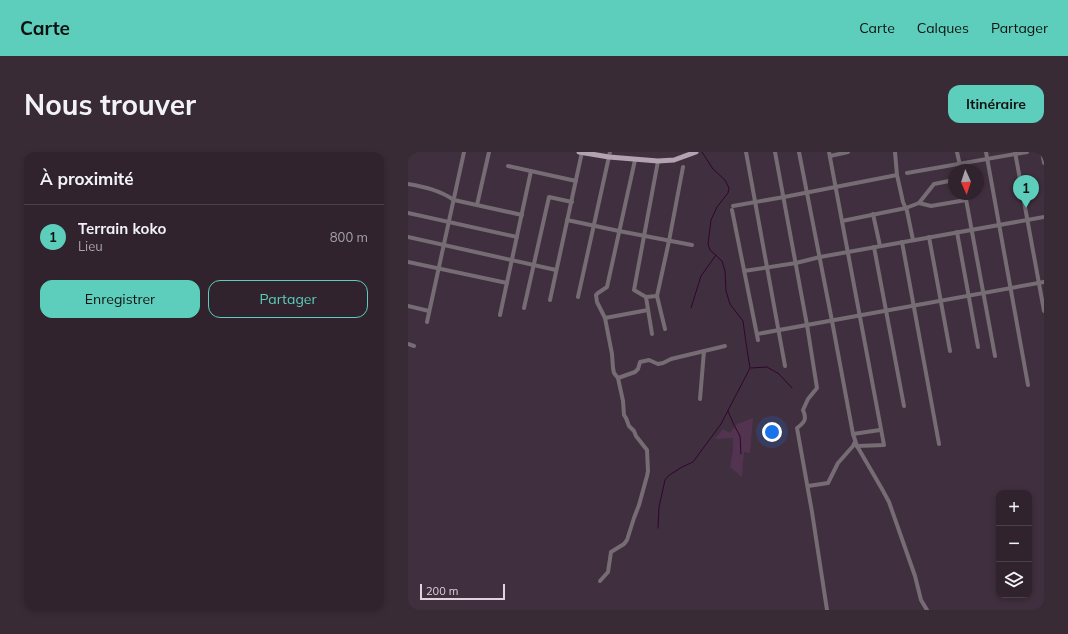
<!DOCTYPE html>
<html lang="fr">
<head>
<meta charset="utf-8">
<style>
	:root { --surface:#30232e; --page:#382b36; --text:#f1f3f6; --muted:#a8a4aa; --line:#4b404a; --accent:#5ccebb }
	body { margin:0; font-family:Mulish,sans-serif; background:var(--page); color:var(--text) }
	.controls { position:absolute; right:12px; bottom:12px; display:grid; overflow:hidden; border-radius:8px; box-shadow:0 2px 6px #0003 }
	.controls button { width:36px; height:36px; display:grid; place-items:center; padding:0; border:0; border-bottom:1px solid var(--line); background:var(--surface); color:var(--text); font:20px sans-serif }
	.compass { position:absolute; left:540px; top:12px; width:36px; height:36px; border-radius:50%; background:var(--surface); box-shadow:0 2px 6px #0003; rotate:177deg }
	.scale { position:absolute; left:12px; bottom:10px; width:85px; box-sizing:border-box; padding-left:4px; border:2px solid #dfd4de; border-top:0; font-size:11px; line-height:14px; white-space:nowrap; color:#dfd4de; -webkit-text-stroke:3px #402f3e; paint-order:stroke }
	.you { position:absolute; left:364px; top:280px; width:14px; height:14px; margin:-10px; border:3px solid #fff; border-radius:50%; background:#1a73e8; box-shadow:0 0 0 6px #1a73e833 }
	.badge { display:grid; place-items:center; width:26px; height:26px; border-radius:50%; background:var(--accent); color:#111; font-size:13px; font-weight:700 }
	.pin { position:absolute; translate:-50% -33px; filter:drop-shadow(0 1px 2px #0008) }
	.pin::after { content:''; position:absolute; top:21px; width:14px; height:12px; background:inherit; clip-path:polygon(0 0,100% 0,50% 100%) }
	.list { margin:0; padding:0; list-style:none }
	h2 { display:flex; justify-content:space-between; align-items:center; height:52px; margin:0; padding:0 16px; font-size:17px }
	h2 small { font-size:13px; font-weight:400; color:var(--muted) }
	.list li { display:grid; grid-template-columns:26px 1fr auto; gap:12px; align-items:center; box-sizing:border-box; height:64px; padding:0 16px; border-top:1px solid var(--line) }
	.list b { display:block; font-size:15px; white-space:nowrap }
	.list p { margin:0; font-size:13px; white-space:nowrap; color:var(--muted) }
	.list em { font-size:13px; font-style:normal; color:var(--muted) }
	.actions { display:flex; gap:8px; padding:12px 16px }
	.actions a { flex:1; padding:9px 0; border:1px solid var(--accent); border-radius:12px; text-align:center; font-size:14px; color:var(--accent) }
	.actions .main { background:var(--accent); color:#111 }
	.icon { flex:none; width:22px; height:22px; fill:none; stroke:currentColor; stroke-width:2; stroke-linecap:round; stroke-linejoin:round }
	.map { position:relative; flex:none; width:636px; height:458px; overflow:hidden; border-radius:12px }
	header { display:flex; align-items:center; gap:24px; box-sizing:border-box; height:56px; padding:0 20px; background:var(--accent); color:#111 }
	header strong { font-size:19px }
	nav { display:flex; gap:22px; margin-inline-start:auto; font-size:14px }
	.intro { display:flex; align-items:center; justify-content:space-between; box-sizing:border-box; height:96px; padding:0 24px }
	h1 { margin:0; font-size:28px }
	.button { padding:10px 18px; border-radius:12px; background:var(--accent); color:#111; font-size:14px; font-weight:700 }
	main { display:flex; gap:24px; padding:0 24px }
	aside { flex:1; background:var(--surface); border-radius:12px; box-shadow:0 2px 6px #0003 }
	.map>svg:first-child { display:block }
	.green { fill:#533450 }
	.lines { fill:none; stroke-linecap:round; stroke-linejoin:round }
	.stream { stroke:#31052e; stroke-width:1 }
	.minor { stroke:#756c74; stroke-width:4 }
	.major { stroke:#b4a2b2; stroke-width:5 }
</style>
</head>
<body>
<header>
<strong>Carte</strong>
<nav><a>Carte</a><a>Calques</a><a>Partager</a></nav>
</header>
<div class="intro"><h1>Nous trouver</h1><a class="button">Itinéraire</a></div>
<main>
<aside>
<h2>À proximité<small></small></h2>
<ul class="list">
<li><span class="badge">1</span><div><b>Terrain koko</b><p>Lieu</p></div><em>800 m</em></li>
</ul>
<div class="actions"><a class="main">Enregistrer</a><a>Partager</a></div>
</aside>
<div class="map">
<svg width="636" height="458" viewBox="0 0 636 458">
	<rect width="100%" height="100%" fill="#402f3e"/>
	<path class="green" d="M345 266 342 301 336 300 334 325 322 315 325 298V286L307 287 315 277 322 281 329 272Z"/>
	<g class="lines">
		<g class="stream">
			<path d="M283 156 293 124 308 103"/>
			<path d="M343 216 359 215 371 222 384 236"/>
			<path d="M320 259 326 273 332 284 333 302"/>
			<path d="M250 376 251 355 257 328 260 324 274 315 285 310 313 272 342 216 338 191 335 169 322 152 318 139 317 119 314 109 302 98 300 92 303 68 309 55 320 41 321 36 317 28 305 17 294 0"/>
		</g>
		<g class="minor">
			<path d="M338 0 377 214"/>
			<path d="M367 0 399 173 409 236 400 247 395 258C399 267 397 270 389 276L404 360 419 458"/>
			<path d="M391 0 424 169 445 282 449 294 474 337 481 350 507 424 513 448 519 458"/>
			<path d="M421 0 476 293 449 294"/>
			<path d="M487 0 489 23 495 50 499 59 505 88"/>
			<path d="M549 0 553 18"/>
			<path d="M578 0 620 233"/>
			<path d="M607 0 636 159"/>
			<path d="M634 0 636 11"/>
			<path d="M422 4 440 0"/>
			<path d="M100 14 168 29"/>
			<path d="M499 21 619 0"/>
			<path d="M0 32C17 35 31 38 46 48L114 63"/>
			<path d="M557 42 587 204"/>
			<path d="M511 51 523 54 558 48"/>
			<path d="M69 53 81 0"/>
			<path d="M325 54 376 45 489 23"/>
			<path d="M324 58 350 188"/>
			<path d="M0 61 109 85"/>
			<path d="M465 62 472 94"/>
			<path d="M159 68 211 79 284 93"/>
			<path d="M434 69 498 56 511 51 526 32 546 28"/>
			<path d="M549 80 570 195"/>
			<path d="M0 85 148 118"/>
			<path d="M521 85 542 199"/>
			<path d="M494 90 531 292"/>
			<path d="M466 95 496 254"/>
			<path d="M0 110 99 131"/>
			<path d="M336 119 388 111 412 105 636 65"/>
			<path d="M249 144 238 145 226 138 250 9"/>
			<path d="M170 145 202 0"/>
			<path d="M238 145 244 182"/>
			<path d="M142 148 174 0"/>
			<path d="M0 154 21 159"/>
			<path d="M116 156 141 45 164 50"/>
			<path d="M92 163 123 19"/>
			<path d="M197 166 240 158"/>
			<path d="M19 170 56 0"/>
			<path d="M257 177 249 144 261 89 275 15"/>
			<path d="M349 182 636 130"/>
			<path d="M0 192 6 194"/>
			<path d="M210 226 227 220 230 217 232 210 241 208 250 212 255 211 263 207 317 194"/>
			<path d="M292 247 296 199"/>
			<path d="M445 282 472 278"/>
			<path d="M400 334 420 331 430 311 445 294 447 290"/>
			<path d="M192 429 200 420 203 400 216 392 219 388 226 366 231 353 239 324 240 319 239 298 228 284 226 279 221 274 218 266 216 263 215 249 210 226 206 221 205 216 204 202 197 166 189 150 188 143 190 141 199 135 227 8"/>
		</g>
		<path class="major" d="M171 0 201 5 250 9 266 8 288 0"/>
	</g>
</svg>
<div class="controls">
<button>+</button>
<button>−</button>
<button><svg class="icon" aria-label="layers" viewBox="0 0 24 24"><path d="M12 4l9 5-9 5-9-5zM3 14l9 5 9-5"/></svg></button>
</div>
<svg class="compass" viewBox="-18 -18 36 36"><path d="M0-13l5 13h-10z" fill="#e53935"/><path d="M0 13l5-13h-10z" fill="#a8a4aa"/></svg>
<div class="scale">200 m</div>
<div class="you"></div>
<div class="pin badge" style="left:618px;top:56px">1</div>
</div>
</main>
</body>
</html>
